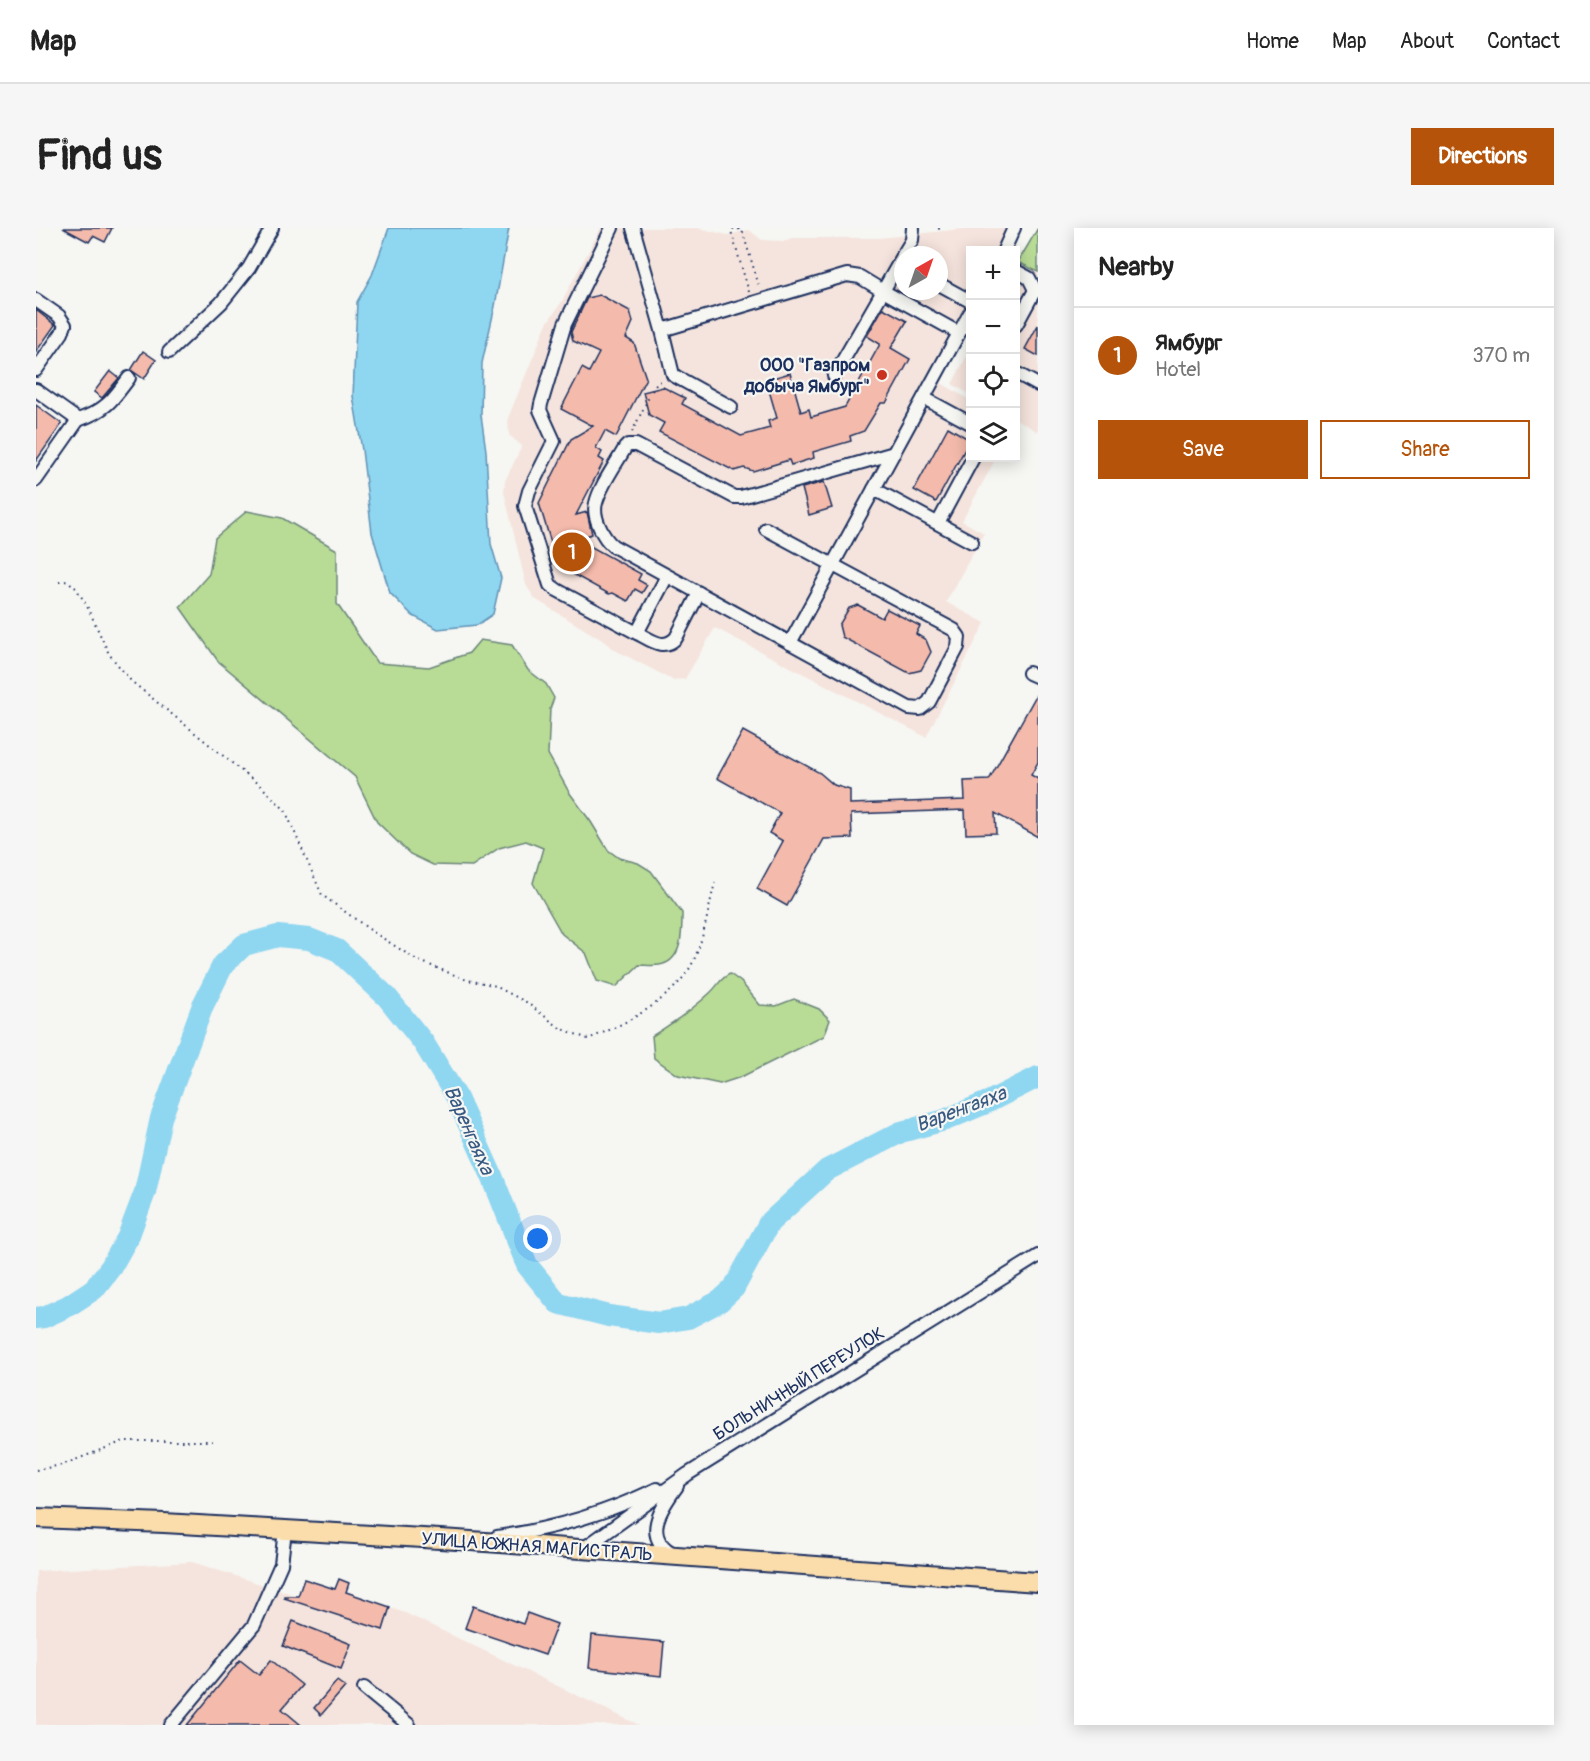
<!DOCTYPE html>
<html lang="en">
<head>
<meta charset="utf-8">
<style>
	:root { --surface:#fff; --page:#f6f6f6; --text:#222; --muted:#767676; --line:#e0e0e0; --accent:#b45309 }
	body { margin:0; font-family:Pangolin,sans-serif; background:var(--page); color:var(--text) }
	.controls { position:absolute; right:18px; top:18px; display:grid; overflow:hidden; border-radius:0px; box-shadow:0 3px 15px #0003 }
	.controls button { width:54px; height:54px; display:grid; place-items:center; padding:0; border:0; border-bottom:2px solid var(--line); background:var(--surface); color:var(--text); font:30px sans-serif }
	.compass { position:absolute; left:858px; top:18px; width:54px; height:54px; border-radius:50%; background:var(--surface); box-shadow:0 3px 15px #0003; rotate:40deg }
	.you { position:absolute; left:502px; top:1011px; width:21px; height:21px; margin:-15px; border:4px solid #fff; border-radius:50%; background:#1a73e8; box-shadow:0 0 0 9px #1a73e833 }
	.badge { display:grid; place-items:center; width:39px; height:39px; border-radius:50%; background:var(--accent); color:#fff; font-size:20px; font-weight:700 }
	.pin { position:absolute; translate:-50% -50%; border:3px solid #fff; box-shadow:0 2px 6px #0006 }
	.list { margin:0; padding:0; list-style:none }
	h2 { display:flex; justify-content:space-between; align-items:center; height:78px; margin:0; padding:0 24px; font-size:26px }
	h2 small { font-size:20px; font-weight:400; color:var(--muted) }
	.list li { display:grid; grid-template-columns:39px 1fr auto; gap:18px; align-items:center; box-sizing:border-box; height:96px; padding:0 24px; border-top:2px solid var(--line) }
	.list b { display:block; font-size:22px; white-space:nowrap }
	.list p { margin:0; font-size:20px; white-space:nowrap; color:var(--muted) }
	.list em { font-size:20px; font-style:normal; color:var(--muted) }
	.actions { display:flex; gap:12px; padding:18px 24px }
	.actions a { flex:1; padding:14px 0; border:2px solid var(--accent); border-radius:0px; text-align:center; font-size:21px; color:var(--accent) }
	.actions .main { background:var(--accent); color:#fff }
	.icon { flex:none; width:33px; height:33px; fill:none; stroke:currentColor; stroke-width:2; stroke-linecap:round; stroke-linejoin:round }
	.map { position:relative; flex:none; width:1002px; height:1497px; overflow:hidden; border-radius:0px }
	header { display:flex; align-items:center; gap:36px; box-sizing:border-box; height:84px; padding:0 30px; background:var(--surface); border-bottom:2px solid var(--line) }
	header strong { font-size:28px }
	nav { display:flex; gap:33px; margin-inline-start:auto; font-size:21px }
	.intro { display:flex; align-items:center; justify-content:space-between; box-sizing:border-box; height:144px; padding:0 36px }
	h1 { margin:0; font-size:42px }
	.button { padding:15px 27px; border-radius:0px; background:var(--accent); color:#fff; font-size:21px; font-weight:700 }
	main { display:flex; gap:36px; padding:0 36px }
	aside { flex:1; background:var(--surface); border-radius:0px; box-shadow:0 3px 15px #0003 }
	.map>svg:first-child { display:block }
	.built { fill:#f5e4dd; fill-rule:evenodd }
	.green { fill:#b8db95; stroke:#6a857a; stroke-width:1.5 }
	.water { fill:#8fd6f0; stroke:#6193b6; stroke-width:1.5 }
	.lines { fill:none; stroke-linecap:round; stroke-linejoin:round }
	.river { stroke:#8fd6f0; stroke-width:22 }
	.building { fill:#f4bbac; stroke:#1b2f5e; stroke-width:1.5 }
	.minor-casing { stroke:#1b2f5e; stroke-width:16 }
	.highway-casing { stroke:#1b2f5e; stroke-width:22 }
	.path { stroke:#1b2f5e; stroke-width:2; stroke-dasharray:1.5 4.5; stroke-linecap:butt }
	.minor { stroke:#f6f6f2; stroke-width:12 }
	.highway { stroke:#faddab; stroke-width:18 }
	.poi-dot { fill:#c8321e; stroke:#f6f6f2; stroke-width:2 }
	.labels { text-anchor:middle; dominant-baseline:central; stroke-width:4.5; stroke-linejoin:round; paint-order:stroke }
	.poi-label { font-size:18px; font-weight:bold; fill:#1b2f5e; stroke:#f6f6f2; text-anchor:end }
	.street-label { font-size:18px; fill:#1b2f5e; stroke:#f6f6f2 }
	.water-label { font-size:20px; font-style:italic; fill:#385982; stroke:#f6f6f2 }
</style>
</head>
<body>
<header>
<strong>Map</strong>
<nav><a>Home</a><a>Map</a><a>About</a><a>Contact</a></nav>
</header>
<div class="intro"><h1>Find us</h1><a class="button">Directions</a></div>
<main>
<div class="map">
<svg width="1002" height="1497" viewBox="0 0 1002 1497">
	<rect width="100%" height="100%" fill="#f6f6f2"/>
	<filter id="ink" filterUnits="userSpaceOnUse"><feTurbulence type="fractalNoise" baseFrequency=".0167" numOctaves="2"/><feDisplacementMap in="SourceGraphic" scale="12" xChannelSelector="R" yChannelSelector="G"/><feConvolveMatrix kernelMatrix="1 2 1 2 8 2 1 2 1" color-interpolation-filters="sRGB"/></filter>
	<g filter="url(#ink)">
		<g class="built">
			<path d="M565 0H663L691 7 713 2 726 12 748 13 756 10H843L936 0H968L969 10 962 22H934V99L905 155 934 172V230H960L926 293 948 305 910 374 949 395 890 509 679 400 649 451 637 452 577 421 571 415 499 371 490 357 468 264 469 253 486 218 473 207 472 190 511 95 525 75ZM867 27H903V63H867Z"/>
			<path d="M1002 0V204L980 191V39Z"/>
			<path d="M934 122V166L916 156Z"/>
			<path d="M156 1334 262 1368 268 1351 299 1361 303 1351 313 1355 310 1365 369 1385 603 1497H0V1343Z"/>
		</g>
		<g class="green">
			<path d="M1002 0V44L982 34Z"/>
			<path d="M211 283 246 290 301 322V376L341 435 393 439 433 425 444 412 476 417 492 442 510 456 518 470 514 481 512 526 533 564 555 594 572 622 583 630 602 635 615 643 646 685C646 703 647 734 623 737 617 738 609 737 603 737L580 759 561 753 550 725 526 706 497 655 507 620 490 613 463 620 436 638 397 637 374 626 341 594 319 549 182 433 144 379 173 346 179 310Z"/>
			<path d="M694 746 705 754 724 777 740 778 758 771 783 781 794 792 788 808 705 849 684 856 642 847 618 830 616 808C637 795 656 782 674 765 682 758 684 750 694 746Z"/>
		</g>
		<path class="water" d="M353 0H473L459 78 446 135 445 187 450 223 455 316 465 350 457 386 441 397 402 401 377 388 354 365 336 305 326 222 317 168 321 74 336 47Z"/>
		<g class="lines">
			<path class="river" d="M0 1090 8 1089 32 1078 58 1061 75 1039 92 1009 109 964 125 890 167 777 187 737 208 717 242 708 273 711 301 722 351 769 387 814 420 868 456 948 491 1037 522 1075 573 1088 623 1095 652 1090 684 1073 698 1060 733 995 791 942 865 904 909 892 952 874 1002 849"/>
		</g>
		<g class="building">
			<path d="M27 0H76L69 14 57 8 53 14Z"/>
			<path d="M564 67 594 83 597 94 590 110 598 115 610 150 580 209 569 203 560 220 566 224 563 230 568 233 540 287 551 284 556 306 541 311 605 346 602 352 611 357 606 365 599 361 592 373 577 365 573 366 522 338 503 275 535 211 557 198 525 181 546 140 553 144 563 125 537 113 535 104 551 70Z"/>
			<path d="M847 80 871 93 855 120 874 131 850 175H845L828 203 814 208 815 213 777 224 778 230 755 237 753 232 717 243 708 240 698 243 623 204 628 195 613 187 607 164 627 159 649 170 646 176 705 208 734 200 732 193 741 190 730 152 754 145 765 184 773 181 775 189 809 179 844 116 831 108Z"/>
			<path d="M0 82 19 97 0 124Z"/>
			<path d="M1002 97V128L989 121Z"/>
			<path d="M107 123 120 132 108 151 95 142Z"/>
			<path d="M74 143 83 150 66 170 58 164Z"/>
			<path d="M0 177 26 196 0 233Z"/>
			<path d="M912 199 934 212 900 274 878 262Z"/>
			<path d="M788 254 796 280 773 287 766 260Z"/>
			<path d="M822 377 846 390 851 381 884 398 880 406 890 412 895 424 885 442 873 445 806 409 803 397 813 380Z"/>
			<path d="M1002 464V534L995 547 1002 551V609L959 585 960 605 930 606 929 582 815 586 816 610 788 611 751 678 721 661 747 613 733 605 744 585 681 550 707 503 784 545 798 557 814 562V576L929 572 928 553 953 552Z"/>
			<path d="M268 1351 299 1361 303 1351 313 1355 310 1364 354 1379 347 1402 248 1370V1368H262Z"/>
			<path d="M437 1378 487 1396 491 1385 521 1396 509 1427 429 1400Z"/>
			<path d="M257 1393 315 1416 305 1441 247 1418Z"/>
			<path d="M556 1407 628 1414 625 1448 553 1440Z"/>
			<path d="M204 1432 223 1447 235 1432 266 1457 246 1481 265 1497H151Z"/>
			<path d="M301 1453 309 1459 285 1487 278 1480Z"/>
		</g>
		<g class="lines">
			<defs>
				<g id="minor">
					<path d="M576 0 529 96 505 176 504 182 518 213 493 263 489 278 514 357 521 362 601 405 631 348"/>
					<path d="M597 0 626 102 811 47 824 49 847 63 798 148"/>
					<path d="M968 22 978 0"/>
					<path d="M867 27 876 12 877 0"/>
					<path d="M867 28 847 63 923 105 934 85"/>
					<path d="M980 43 993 50 999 62"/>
					<path d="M903 56 934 73"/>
					<path d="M0 72 23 88 29 97 26 105 0 142"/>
					<path d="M980 97 999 62 1002 63"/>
					<path d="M626 102 637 147 695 179"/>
					<path d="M133 124 185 75 213 40 236 0"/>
					<path d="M980 145 1002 157"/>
					<path d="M0 162 42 192 0 252"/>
					<path d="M888 170 934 195"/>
					<path d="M42 192C69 183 76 173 93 150"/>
					<path d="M838 261 936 314"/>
					<path d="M902 295 937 230"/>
					<path d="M730 301 918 402 923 409 922 419 893 474 884 481 873 480 577 318C567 310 556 288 560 275 564 258 580 236 589 220L592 217H600L698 269H705L858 225"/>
					<path d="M601 405C615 412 627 423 640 410L663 365"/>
					<path d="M754 415 923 105"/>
					<path d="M993 445 1002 449"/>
					<path d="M461 1309C518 1301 569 1286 621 1261"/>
					<path d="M547 1321 652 1246 1002 1028"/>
					<path d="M638 1326C605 1309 625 1280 641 1258"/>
					<path d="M328 1460 373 1497"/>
					<path d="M135 1497 218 1397 245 1336 249 1302"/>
				</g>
				<path id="highway" d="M0 1290 128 1295 421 1312 1002 1354"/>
			</defs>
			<use href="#minor" class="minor-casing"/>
			<use href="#highway" class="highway-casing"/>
			<g class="path">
				<path d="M903 0V2"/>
				<path d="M713 64 695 3 698 0 706 2 724 61"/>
				<path d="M616 163 621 155 627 152"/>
				<path d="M596 204 613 169"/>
				<path d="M23 354 32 353 40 360 51 378 73 426 95 453 228 561 249 582 286 667 337 704 381 732 431 752 457 757 490 774 524 800 552 811C588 797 637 772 656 736 668 712 672 681 679 655"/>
				<path d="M0 1242 26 1237 88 1213H177"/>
			</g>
			<use href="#minor" class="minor"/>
			<use href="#highway" class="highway"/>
		</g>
	</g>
	<circle class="poi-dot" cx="846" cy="147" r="6"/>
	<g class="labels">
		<g class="poi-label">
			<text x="834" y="137">ООО "Газпром<tspan x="834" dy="21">добыча Ямбург"</tspan></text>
		</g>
		<g class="street-label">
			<text transform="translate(763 1156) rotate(-32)">БОЛЬНИЧНЫЙ ПЕРЕУЛОК</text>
			<text transform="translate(501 1319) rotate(4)">УЛИЦА ЮЖНАЯ МАГИСТРАЛЬ</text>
		</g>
		<g class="water-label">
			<text transform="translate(925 881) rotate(-21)">Варенгаяха</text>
			<text transform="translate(433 902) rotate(66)">Варенгаяха</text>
		</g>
	</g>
</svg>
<div class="controls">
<button>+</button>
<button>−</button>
<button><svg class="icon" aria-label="locate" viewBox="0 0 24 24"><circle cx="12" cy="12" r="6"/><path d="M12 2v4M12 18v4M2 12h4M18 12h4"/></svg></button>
<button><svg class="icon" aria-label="layers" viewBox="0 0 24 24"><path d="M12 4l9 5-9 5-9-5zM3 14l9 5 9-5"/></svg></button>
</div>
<svg class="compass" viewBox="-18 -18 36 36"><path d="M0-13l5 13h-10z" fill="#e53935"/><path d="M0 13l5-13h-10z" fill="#767676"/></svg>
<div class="you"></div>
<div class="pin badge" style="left:536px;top:324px">1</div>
</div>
<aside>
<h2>Nearby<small></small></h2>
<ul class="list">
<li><span class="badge">1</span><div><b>Ямбург</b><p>Hotel</p></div><em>370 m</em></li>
</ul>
<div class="actions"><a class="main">Save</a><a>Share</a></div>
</aside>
</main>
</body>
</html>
